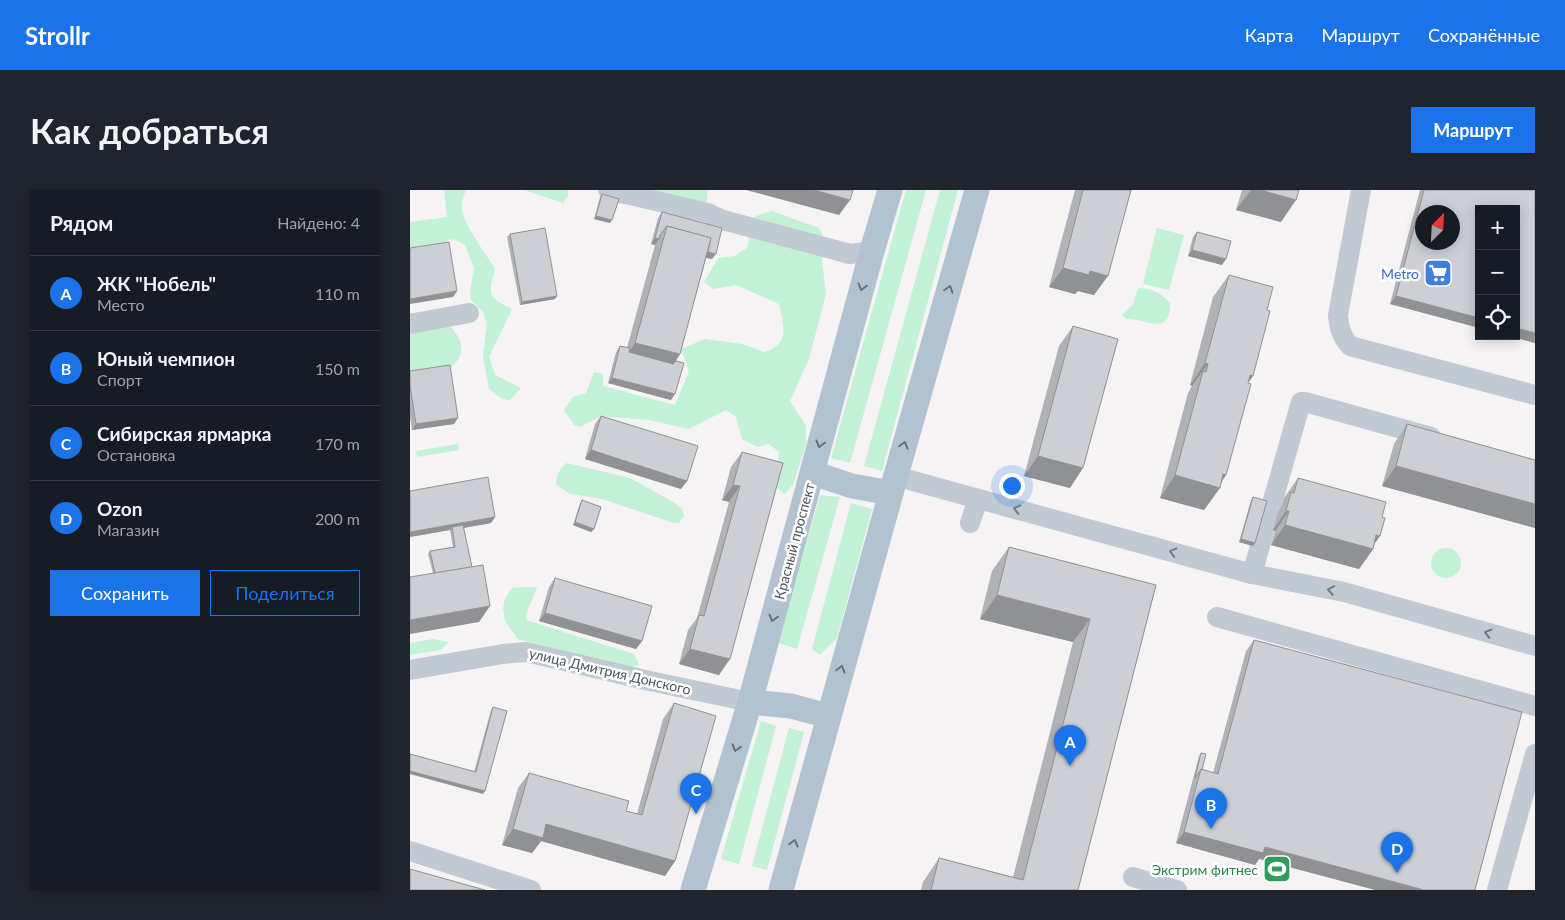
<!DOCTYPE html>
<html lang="ru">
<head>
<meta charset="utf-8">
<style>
	:root { --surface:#171b24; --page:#20242c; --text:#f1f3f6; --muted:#9ea1a6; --line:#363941; --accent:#1a73e8 }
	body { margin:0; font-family:Lato,sans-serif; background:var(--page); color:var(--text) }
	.controls { position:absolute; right:15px; top:15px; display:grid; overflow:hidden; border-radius:0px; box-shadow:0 2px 12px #0003 }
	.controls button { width:45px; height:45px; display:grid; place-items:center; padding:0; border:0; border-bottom:1px solid var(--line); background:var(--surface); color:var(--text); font:25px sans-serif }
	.compass { position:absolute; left:1005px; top:15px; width:45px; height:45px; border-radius:50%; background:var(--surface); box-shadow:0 2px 12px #0003; rotate:24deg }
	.you { position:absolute; left:601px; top:295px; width:18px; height:18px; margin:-12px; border:4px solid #fff; border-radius:50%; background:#1a73e8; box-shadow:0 0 0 8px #1a73e833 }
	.badge { display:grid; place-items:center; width:32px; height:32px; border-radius:50%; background:var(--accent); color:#fff; font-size:16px; font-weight:700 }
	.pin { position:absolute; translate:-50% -41px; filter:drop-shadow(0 1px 2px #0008) }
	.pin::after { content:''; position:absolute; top:26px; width:18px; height:15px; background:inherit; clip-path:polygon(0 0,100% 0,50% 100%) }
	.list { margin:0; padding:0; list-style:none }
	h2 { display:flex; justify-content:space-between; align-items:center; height:65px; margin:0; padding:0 20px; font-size:21px }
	h2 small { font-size:16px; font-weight:400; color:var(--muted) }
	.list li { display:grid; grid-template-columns:32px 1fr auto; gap:15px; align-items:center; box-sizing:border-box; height:75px; padding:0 20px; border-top:1px solid var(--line) }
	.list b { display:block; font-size:19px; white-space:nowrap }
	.list p { margin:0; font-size:16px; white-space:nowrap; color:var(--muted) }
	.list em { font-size:16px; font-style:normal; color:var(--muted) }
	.actions { display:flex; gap:10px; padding:15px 20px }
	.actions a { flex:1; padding:11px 0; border:1px solid var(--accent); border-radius:0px; text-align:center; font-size:18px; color:var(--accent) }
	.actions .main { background:var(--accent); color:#fff }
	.icon { flex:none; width:28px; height:28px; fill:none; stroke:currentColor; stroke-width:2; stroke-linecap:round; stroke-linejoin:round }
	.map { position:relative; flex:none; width:1125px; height:700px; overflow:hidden; border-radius:0px }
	header { display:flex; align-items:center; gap:30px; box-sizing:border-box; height:70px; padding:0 25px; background:var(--accent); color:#fff }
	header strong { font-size:24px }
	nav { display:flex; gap:28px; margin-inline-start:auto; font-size:18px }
	.intro { display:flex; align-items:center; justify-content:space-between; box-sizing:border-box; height:120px; padding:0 30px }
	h1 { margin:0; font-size:35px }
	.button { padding:12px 22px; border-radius:0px; background:var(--accent); color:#fff; font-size:18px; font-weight:700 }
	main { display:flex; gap:30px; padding:0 30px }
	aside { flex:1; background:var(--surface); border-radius:0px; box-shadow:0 2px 12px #0003 }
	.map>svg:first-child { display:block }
	.green { fill:#c3f1d5 }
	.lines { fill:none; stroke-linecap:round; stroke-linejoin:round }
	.minor { stroke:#c1cad2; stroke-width:20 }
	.major { stroke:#b3c2d1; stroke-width:25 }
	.wall { fill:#b0b2b7 }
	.shaded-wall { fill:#909195 }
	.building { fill:#cdcfd5; stroke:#909195; fill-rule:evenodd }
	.oneway { stroke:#64717d }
	.oneway2 { stroke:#6e7983 }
	.labels { text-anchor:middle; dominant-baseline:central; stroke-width:5; stroke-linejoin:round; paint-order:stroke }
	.shop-label { font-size:14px; fill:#366cbe; stroke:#fff; text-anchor:end }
	.street-label { font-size:14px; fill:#4a5661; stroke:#fff }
	.leisure-label { font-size:14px; fill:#27864d; stroke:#fff; text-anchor:end }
</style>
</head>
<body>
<header>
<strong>Strollr</strong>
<nav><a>Карта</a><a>Маршрут</a><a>Сохранённые</a></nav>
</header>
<div class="intro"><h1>Как добраться</h1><a class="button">Маршрут</a></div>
<main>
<aside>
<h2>Рядом<small>Найдено: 4</small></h2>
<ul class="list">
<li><span class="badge">A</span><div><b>ЖК &quot;Нобель&quot;</b><p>Место</p></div><em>110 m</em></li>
<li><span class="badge">B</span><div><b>Юный чемпион</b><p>Спорт</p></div><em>150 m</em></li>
<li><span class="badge">C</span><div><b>Сибирская ярмарка</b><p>Остановка</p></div><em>170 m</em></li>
<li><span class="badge">D</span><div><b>Ozon</b><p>Магазин</p></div><em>200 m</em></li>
</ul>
<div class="actions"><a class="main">Сохранить</a><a>Поделиться</a></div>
</aside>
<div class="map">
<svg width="1125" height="700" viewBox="0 0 1125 700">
	<rect width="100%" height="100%" fill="#f5f3f3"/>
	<g class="green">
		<path d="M34 0H56C54 6 51 12 52 19 53 34 77 65 85 79L81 95V104L87 111 102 119 79 167 85 185 111 198 100 210 92 209 79 199 73 167 77 134 73 122 61 110 60 102 64 78 55 55 48 51 40 49 33 54 0 61V32L37 27Z"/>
		<path d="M114 0H158V6L153 13Z"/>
		<path d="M197 0H298L296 17Z"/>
		<path d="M496 0H516L440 273 421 268Z"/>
		<path d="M530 0H548L472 281 454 276Z"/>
		<path d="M362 21 409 38 417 54 412 70 416 104 399 169 380 211 396 236V254L383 295 374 304 365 296 369 262 359 254 348 257 332 249 326 227 316 220 279 239 239 230 191 226 170 237 164 235 154 220 163 207 176 203 184 182 193 184V196L265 215 279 181 271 159 295 149 332 154 355 162C380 153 374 137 369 114L326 95 303 99 294 92 308 68 325 66 338 57 339 41 346 26Z"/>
		<path d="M747 38 774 45 759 100 733 94Z"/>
		<path d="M728 98C742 99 750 102 760 113 760 148 737 128 716 129L712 125 723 114Z"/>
		<path d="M23 122C37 132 63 153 46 172 44 174 41 179 38 181 30 186 20 178 11 179 8 180 3 182 0 183V123Z"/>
		<path d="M48 254 49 260 7 267 6 261Z"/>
		<path d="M157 273 220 288 265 313 272 319 274 326 269 333 261 332 192 309 160 304 146 294C147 284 149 279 157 273Z"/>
		<path d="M410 305 430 307 387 459 368 453Z"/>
		<path d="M441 313 462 319 427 448 410 465 402 459Z"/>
		<circle cx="1036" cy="373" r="15"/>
		<path d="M114 397H127C123 411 117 416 116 430L224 464 229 475 218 478 108 449 95 431 93 419 95 408 102 398Z"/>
		<path d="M23 449 39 452 31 460 0 465V453Z"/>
		<path d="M351 531 366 536 329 674 311 669Z"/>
		<path d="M379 538 394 542 357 680 342 676Z"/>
	</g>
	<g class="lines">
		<g class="minor">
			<path d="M198 0 298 23 313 30 440 64 462 61"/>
			<path d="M951 0 928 125C929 137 931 146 940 156L1125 205"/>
			<path d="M0 134 59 123"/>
			<path d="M485 286 842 384 934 402 1125 456"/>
			<path d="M560 333 568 309"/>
			<path d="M842 384 891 212H895L1021 247"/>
			<path d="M807 427 1125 516"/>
			<path d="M0 480 93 464 116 462 240 491 340 512"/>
			<path d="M0 661 121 700"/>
			<path d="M723 687 767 700"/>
			<path d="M1087 700 1125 564"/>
		</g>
		<g class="major">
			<path d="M403 283 442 296 481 303"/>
			<path d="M340 512 381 516 418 526"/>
			<path d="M283 700 340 512 462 61 480 0"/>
			<path d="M371 700 481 303 567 0"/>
		</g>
	</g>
	<g class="wall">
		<path d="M665 0H721L684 105 668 101 665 104 639 97Z"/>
		<path d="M832 0H889L871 32 826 20Z"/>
		<path d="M1010 0H1125V153L1099 146H1106L980 114Z"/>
		<path d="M192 4 200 33 184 29 190 7Z"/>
		<path d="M252 22 302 69 296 68 270 164 266 171 261 210 198 193 206 162 210 156 217 158 245 55 241 54 248 28Z"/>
		<path d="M787 42 812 75 778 66 783 47Z"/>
		<path d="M100 44 145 109 110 115 97 47Z"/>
		<path d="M819 85 857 120 843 186 838 193 816 285 794 320 750 308 778 203 782 196 780 195 803 107Z"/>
		<path d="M663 136 660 298 614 286 649 156Z"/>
		<path d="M0 181 44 234 2 240 0 228Z"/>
		<path d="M191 226 271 299 175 269 185 234Z"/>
		<path d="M997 234 1125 270V338L972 296 984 254Z"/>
		<path d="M332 262 373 273 309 485 269 474 278 440 287 428 319 312 312 310 321 277Z"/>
		<path d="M888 288 964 356 963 359 949 379 861 355 865 341 863 340 868 322 872 315 874 308Z"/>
		<path d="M843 307 845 353 843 356 829 352 841 310Z"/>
		<path d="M172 310 184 339 181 342 163 335 170 313Z"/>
		<path d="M85 327 81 333 53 338 69 432 23 383 18 364 20 361 43 357 40 340 0 347Z"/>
		<path d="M599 357 746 395 668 700H511L513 692 529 668 603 687 663 452 570 429 582 381Z"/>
		<path d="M145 388 232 451 226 459 129 431 139 397Z"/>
		<path d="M844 450 849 669 845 675 766 653 789 566 791 563 792 580 803 583 836 461Z"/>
		<path d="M264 513 265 671 255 686 131 651 122 663 92 655 108 598 119 583 216 621 227 624 253 529Z"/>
		<path d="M83 517 73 604 64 582 81 520Z"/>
	</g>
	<g class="shaded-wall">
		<path d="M336 0H404L440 10 429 25Z"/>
		<path d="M841 0H850L886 10 871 32 826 20Z"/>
		<path d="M186 26 202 30 200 33 184 29Z"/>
		<path d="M245 48 249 49 245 55 241 54Z"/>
		<path d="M294 60 306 64 302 69 289 66Z"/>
		<path d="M782 60 816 69 812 75 778 66Z"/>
		<path d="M653 78 680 81 698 86 684 105 668 101 665 104 639 97Z"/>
		<path d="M47 101 43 107 0 114V109Z"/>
		<path d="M147 106 145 109 110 115 112 112Z"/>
		<path d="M986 106 1069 128V138L980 114Z"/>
		<path d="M1106 138 1125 143V153L1099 146H1106Z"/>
		<path d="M225 153 270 164 259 180 215 168Z"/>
		<path d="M795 173 798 174 782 196 780 195Z"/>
		<path d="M840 185 843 186 827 208Z"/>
		<path d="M202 188 265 204 261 210 198 193Z"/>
		<path d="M48 228 44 234 2 240 6 234Z"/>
		<path d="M181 260 277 291 271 299 175 269Z"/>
		<path d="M628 266 673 278 660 298 614 286Z"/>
		<path d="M986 276 1125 314V338L972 296Z"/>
		<path d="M813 284 816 285 808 297 810 298 794 320 750 308 765 285Z"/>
		<path d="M323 295 330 296 319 312 312 310Z"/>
		<path d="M876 321H879L865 341 863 340Z"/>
		<path d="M85 327 81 333 42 340V337L40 340 0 347V342Z"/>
		<path d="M165 332 184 339 181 342 163 335Z"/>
		<path d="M875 335 966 345 970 346 961 359H963L949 379 861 355Z"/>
		<path d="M831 349 845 353 843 356 829 352Z"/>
		<path d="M587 405 680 429 663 452 570 429Z"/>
		<path d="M80 416 69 432 0 444V430Z"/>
		<path d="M135 423 232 451 226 459 129 431Z"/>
		<path d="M280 459 320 469 309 485 269 474Z"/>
		<path d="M0 581 75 601 73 604 0 584Z"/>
		<path d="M136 634 265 671 255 686 131 651 122 663 92 655 103 639Z"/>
		<path d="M774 642 855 657 1014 700H965L849 669 845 675 766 653Z"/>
	</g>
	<g class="building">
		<path d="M404 0H443L440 10Z"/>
		<path d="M673 0H721L698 86 680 81 679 85 653 78Z"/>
		<path d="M850 0H889L886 10Z"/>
		<path d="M1014 0H1125V143L1106 138V19H1069V128L986 106ZM1012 22H1042V52H1012Z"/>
		<path d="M192 4 209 9 202 30 186 26Z"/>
		<path d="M252 22 312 38 306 64 298 62 301 48 257 36 250 45 249 49 245 48Z"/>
		<path d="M257 36 301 48 270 164 225 153Z"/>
		<path d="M135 38 147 106 112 112 100 44Z"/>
		<path d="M787 42 821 51 816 69 782 60Z"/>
		<path d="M39 52 47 101 0 109V58Z"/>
		<path d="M819 85 863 97 857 120 860 121 843 186 840 185 838 193 841 194 816 285 813 284 810 298 765 285 793 181 796 182 798 174 795 173Z"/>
		<path d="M663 136 708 149 673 278 628 266Z"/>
		<path d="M210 156 220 158 219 162 263 174 266 171 274 173 265 204 202 188Z"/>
		<path d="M40 175 48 228 6 234 0 195V181Z"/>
		<path d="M191 226 288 256 277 291 181 260Z"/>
		<path d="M997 234 1125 270V314L986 276Z"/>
		<path d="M332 262 373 273 320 469 280 459 289 425 294 426 330 296 323 295Z"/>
		<path d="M78 287 85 327 0 342V301Z"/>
		<path d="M888 288 976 312 972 327 975 328 970 346 966 345 963 359 875 335 879 321H876L881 302 884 303Z"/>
		<path d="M843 307 857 311 845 353 831 349Z"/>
		<path d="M172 310 191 317 184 339 165 332Z"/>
		<path d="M53 335 62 377 25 383 20 361 45 357 42 337Z"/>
		<path d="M599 357 746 395 668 700H521L529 668 613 690 680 429 587 405Z"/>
		<path d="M73 375 80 416 0 430V387Z"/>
		<path d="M145 388 242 416 232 451 135 423Z"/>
		<path d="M844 450 1112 522 1065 700H1014L855 657 853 663 774 642 791 579 808 584Z"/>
		<path d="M264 513 306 526 265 671 136 634 133 648 103 639 119 583 219 611 216 621 232 625Z"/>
		<path d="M83 517 97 521 75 601 0 581V564L66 582Z"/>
		<path d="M791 563 796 564 792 580 791 579 785 588Z"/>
		<path d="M0 679 75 700H0Z"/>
	</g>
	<defs><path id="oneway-chevron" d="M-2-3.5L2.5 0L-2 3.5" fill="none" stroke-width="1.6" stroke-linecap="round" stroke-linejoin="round" transform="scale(1.25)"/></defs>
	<g class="oneway">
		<use href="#oneway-chevron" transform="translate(452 97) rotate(105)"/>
		<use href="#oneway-chevron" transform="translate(539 99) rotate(-74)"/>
		<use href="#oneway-chevron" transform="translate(410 254) rotate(105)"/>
		<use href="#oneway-chevron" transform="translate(494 255) rotate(-74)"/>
		<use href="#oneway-chevron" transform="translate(363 428) rotate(105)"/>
		<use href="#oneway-chevron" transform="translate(431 479) rotate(-74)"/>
		<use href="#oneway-chevron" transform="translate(326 558) rotate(107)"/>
		<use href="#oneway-chevron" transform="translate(384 653) rotate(-75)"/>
	</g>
	<g class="oneway2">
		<use href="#oneway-chevron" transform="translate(607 319) rotate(-165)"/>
		<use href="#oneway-chevron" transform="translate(763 362) rotate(-165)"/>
		<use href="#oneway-chevron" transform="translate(921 400) rotate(-169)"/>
		<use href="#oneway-chevron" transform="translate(1078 443) rotate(-164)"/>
	</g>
	<defs>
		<symbol id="supermarket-square" viewBox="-11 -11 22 22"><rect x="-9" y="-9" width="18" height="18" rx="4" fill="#3f7fe0" stroke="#fff"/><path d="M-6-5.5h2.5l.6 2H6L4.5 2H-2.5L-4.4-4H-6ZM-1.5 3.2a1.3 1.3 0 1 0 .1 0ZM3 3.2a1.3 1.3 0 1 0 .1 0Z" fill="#fff"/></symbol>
		<symbol id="stadium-square" viewBox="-11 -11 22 22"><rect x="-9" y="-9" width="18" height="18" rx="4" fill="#2e9e5b" stroke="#fff"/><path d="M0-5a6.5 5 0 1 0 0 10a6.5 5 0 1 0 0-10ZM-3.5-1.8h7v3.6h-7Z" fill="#fff"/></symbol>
	</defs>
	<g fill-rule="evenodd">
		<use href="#supermarket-square" x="1012" y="67" width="32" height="32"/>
		<use href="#stadium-square" x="851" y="663" width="32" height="32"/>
	</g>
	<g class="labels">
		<g class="shop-label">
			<text x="1009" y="83">Metro</text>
		</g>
		<g class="street-label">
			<text transform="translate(384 351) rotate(-75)">Красный проспект</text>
			<text transform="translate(200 481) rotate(13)">улица Дмитрия Донского</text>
		</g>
		<g class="leisure-label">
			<text x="848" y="679">Экстрим фитнес</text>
		</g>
	</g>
</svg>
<div class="controls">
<button>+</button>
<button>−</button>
<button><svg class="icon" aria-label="locate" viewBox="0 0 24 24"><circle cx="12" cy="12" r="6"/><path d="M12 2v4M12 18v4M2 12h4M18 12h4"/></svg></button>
</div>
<svg class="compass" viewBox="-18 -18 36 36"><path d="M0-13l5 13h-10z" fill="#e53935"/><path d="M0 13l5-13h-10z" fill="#9ea1a6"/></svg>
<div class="you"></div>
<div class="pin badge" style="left:660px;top:576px">A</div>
<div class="pin badge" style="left:801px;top:639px">B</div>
<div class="pin badge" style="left:286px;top:624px">C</div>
<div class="pin badge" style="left:987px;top:683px">D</div>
</div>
</main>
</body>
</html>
